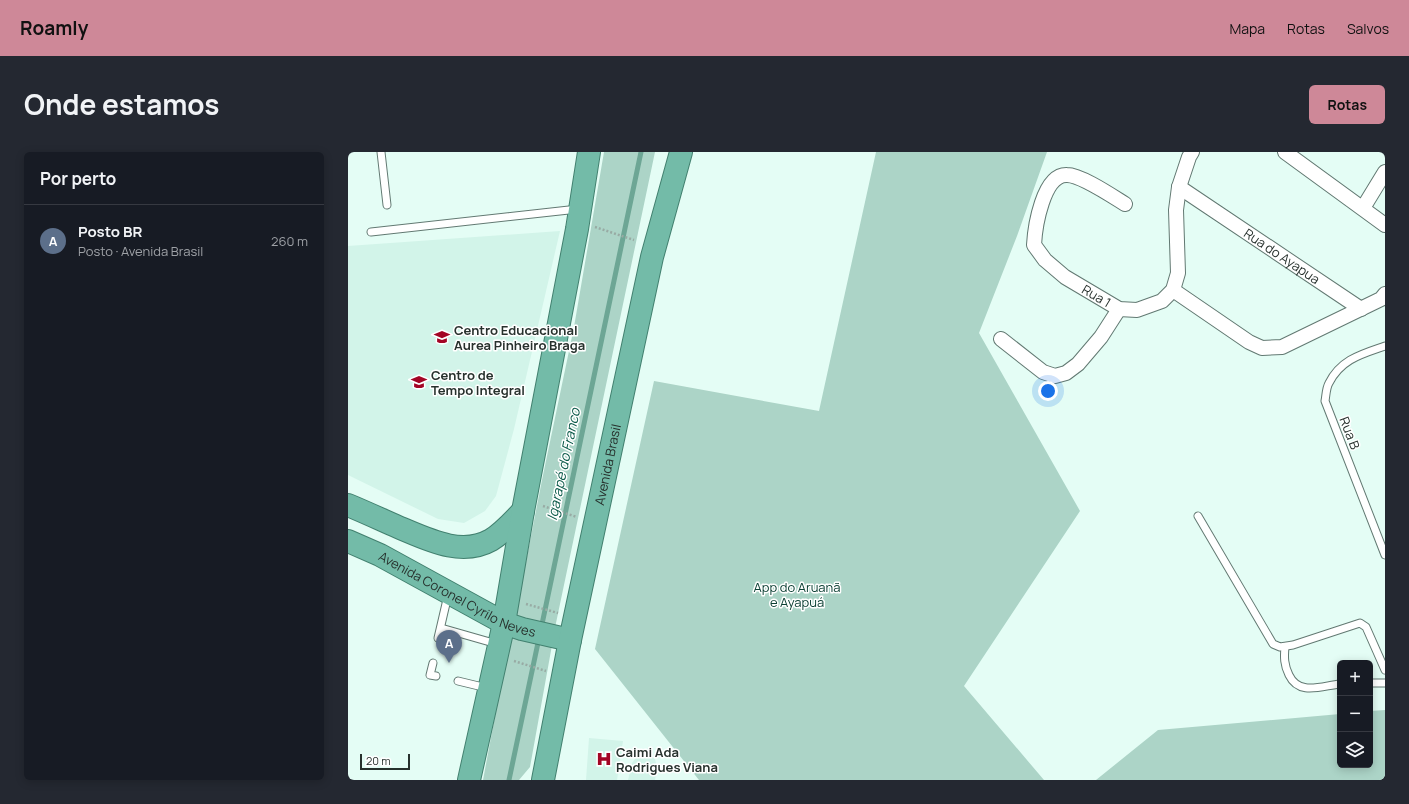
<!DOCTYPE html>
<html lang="pt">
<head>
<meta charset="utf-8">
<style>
	:root { --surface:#171b24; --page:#242831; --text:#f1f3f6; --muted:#9ea1a6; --line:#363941; --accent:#ce8898 }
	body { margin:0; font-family:Manrope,sans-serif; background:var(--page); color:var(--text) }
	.controls { position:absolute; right:12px; bottom:12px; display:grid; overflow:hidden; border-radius:6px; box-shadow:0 2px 10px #0003 }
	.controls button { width:36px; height:36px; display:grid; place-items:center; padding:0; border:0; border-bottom:1px solid var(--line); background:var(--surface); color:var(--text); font:20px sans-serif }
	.scale { position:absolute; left:12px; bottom:10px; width:50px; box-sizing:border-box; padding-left:4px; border:2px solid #27312d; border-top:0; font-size:11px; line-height:14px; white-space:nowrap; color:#27312d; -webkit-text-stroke:3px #fff; paint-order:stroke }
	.you { position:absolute; left:700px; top:239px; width:14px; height:14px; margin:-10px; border:3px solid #fff; border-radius:50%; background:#1a73e8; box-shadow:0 0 0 6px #1a73e833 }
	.badge { display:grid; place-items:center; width:26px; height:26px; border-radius:50%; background:var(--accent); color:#fff; font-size:13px; font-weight:700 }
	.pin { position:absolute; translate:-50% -33px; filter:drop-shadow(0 1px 2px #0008) }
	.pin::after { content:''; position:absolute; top:21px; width:14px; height:12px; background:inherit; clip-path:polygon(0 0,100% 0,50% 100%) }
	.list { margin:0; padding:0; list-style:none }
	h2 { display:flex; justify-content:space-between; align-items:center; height:52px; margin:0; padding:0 16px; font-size:17px }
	h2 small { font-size:13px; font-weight:400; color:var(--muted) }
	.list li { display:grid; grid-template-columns:26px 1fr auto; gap:12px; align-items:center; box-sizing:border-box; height:72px; padding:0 16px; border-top:1px solid var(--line) }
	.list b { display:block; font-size:15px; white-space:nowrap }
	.list p { margin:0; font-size:13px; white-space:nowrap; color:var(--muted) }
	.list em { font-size:13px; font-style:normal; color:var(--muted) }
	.icon { flex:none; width:22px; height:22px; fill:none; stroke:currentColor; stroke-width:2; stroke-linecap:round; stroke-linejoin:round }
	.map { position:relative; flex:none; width:1037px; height:628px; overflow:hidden; border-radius:6px }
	header { display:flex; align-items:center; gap:24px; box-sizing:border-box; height:56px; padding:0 20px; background:var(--accent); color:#111 }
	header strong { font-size:19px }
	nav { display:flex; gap:22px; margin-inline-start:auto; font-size:14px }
	.intro { display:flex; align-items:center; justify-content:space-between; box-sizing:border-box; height:96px; padding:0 24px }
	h1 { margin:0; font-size:28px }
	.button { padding:10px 18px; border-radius:6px; background:var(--accent); color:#111; font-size:14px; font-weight:700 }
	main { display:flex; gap:24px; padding:0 24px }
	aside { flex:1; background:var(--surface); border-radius:6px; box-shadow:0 2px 10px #0003 }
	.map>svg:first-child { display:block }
	.built { fill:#d2f4e9 }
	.green { fill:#acd4c7 }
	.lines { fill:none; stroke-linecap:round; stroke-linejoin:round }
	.stream { stroke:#6da695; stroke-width:5 }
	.service-casing { stroke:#627972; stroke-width:9 }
	.minor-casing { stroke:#627972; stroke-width:16 }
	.trunk-casing { stroke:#42806f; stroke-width:24 }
	.path { stroke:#98aba4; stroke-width:2.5; stroke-dasharray:2 2; stroke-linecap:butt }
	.service { stroke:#fff; stroke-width:7 }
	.minor { stroke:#fff; stroke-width:14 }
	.trunk { stroke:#73bba8; stroke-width:22 }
	.labels { text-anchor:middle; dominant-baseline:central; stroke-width:3; stroke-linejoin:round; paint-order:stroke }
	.street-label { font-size:13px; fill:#27312d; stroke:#fff }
	.poi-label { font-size:13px; font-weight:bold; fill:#27312d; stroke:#fff; text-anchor:start }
	.park-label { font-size:13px; fill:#0c4034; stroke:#fff }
	.water-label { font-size:14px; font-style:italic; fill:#0b5a49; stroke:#fff }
</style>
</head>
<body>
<header>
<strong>Roamly</strong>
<nav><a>Mapa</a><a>Rotas</a><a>Salvos</a></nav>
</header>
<div class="intro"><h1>Onde estamos</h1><a class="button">Rotas</a></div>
<main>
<aside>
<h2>Por perto<small></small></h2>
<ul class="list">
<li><span class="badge" style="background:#5c6f8a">A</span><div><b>Posto BR</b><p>Posto · Avenida Brasil</p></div><em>260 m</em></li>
</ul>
</aside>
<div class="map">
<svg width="1037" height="628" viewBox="0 0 1037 628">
	<rect width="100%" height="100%" fill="#e4fdf5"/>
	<g class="built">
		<path d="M212 79 166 277 148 344 137 359 116 371 90 367 0 323V94Z"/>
		<path d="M241 586 275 589 269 628H238Z"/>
		<path d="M300 602 307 607 309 616 307 628H280L284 611 290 603Z"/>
	</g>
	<g class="green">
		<path d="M256 0H307L208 471 182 615 171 628H135L161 490 168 461 194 328 226 175Z"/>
		<path d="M528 0H699L669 84 631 181 732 359 616 534 696 628H351L247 497 306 229 471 259Z"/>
		<path d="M1037 558V628H748L810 578 992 562V613H1022V559Z"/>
	</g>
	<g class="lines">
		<g class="stream">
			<path d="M193 477 293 0"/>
			<path d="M161 628 191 486"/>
		</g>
		<defs>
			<g id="service">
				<path d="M33 0 39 53"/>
				<path d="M23 80 230 57"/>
				<path d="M1037 194C1014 202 993 207 981 231 978 236 978 244 977 249L1037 403"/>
				<path d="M850 364 925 492 932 495 945 493 1012 471 1018 475 1037 518"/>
				<path d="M93 476 149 492"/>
				<path d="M90 486 100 443"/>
				<path d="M937 495C936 505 936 513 941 523 951 544 973 534 992 532"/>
				<path d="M85 511 82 523 88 524"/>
				<path d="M110 529 139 536"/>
				<path d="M1022 531H1037"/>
			</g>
			<g id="minor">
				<path d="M937 0 1037 73"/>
				<path id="s1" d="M831 35 1013 157"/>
				<path id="s2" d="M777 52C764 44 733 23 719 23 695 22 687 75 686 93L697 108 717 125 771 157 789 158 814 149 825 138 830 121 828 58 831 35 841 5 844 0"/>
				<path d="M1015 56 1037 20"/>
				<path d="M825 138 901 190 914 196 934 195 1033 147 1037 142"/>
				<path d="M653 187 695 220 707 224 718 221 730 212 753 185 771 157"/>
			</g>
			<g id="trunk">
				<path d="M0 353C17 360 34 368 50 375 79 387 113 405 143 388 156 380 165 369 175 359"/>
				<path id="s3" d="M0 389 32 403 156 471 174 477 222 488"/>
				<path d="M121 628 156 471 175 359 229 77 241 0"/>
				<path id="s4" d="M195 628 222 488 304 105 333 0"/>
			</g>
		</defs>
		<use href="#service" class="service-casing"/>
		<use href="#minor" class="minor-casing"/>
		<use href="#trunk" class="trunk-casing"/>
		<g class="path">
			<path d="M247 75 286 88"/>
			<path d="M195 354 229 365"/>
			<path d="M178 452 210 461"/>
			<path d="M166 509 198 519"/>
		</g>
		<use href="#service" class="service"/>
		<use href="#minor" class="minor"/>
		<use href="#trunk" class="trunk"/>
	</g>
	<defs>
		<symbol id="school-bare" viewBox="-9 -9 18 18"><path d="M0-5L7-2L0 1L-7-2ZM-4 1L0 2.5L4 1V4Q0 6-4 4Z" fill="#a30525" stroke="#fff" stroke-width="2.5" paint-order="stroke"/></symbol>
		<symbol id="hospital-bare" viewBox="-9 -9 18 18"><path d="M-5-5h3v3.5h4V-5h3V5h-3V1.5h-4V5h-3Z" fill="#a30525" stroke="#fff" stroke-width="2.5" paint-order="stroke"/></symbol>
	</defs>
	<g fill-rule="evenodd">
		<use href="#school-bare" x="83" y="174" width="22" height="22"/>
		<use href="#school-bare" x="60" y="219" width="22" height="22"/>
		<use href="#hospital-bare" x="245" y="596" width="22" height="22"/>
	</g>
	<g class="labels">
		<g class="street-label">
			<text stroke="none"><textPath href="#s1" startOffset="124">Rua do Ayapua</textPath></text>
			<text stroke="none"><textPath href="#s2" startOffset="230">Rua 1</textPath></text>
			<text transform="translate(1002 281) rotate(69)">Rua B</text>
			<text stroke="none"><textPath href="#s4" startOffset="322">Avenida Brasil</textPath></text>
			<text stroke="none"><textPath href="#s3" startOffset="122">Avenida Coronel Cyrilo Neves</textPath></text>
		</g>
		<g class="poi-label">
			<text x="106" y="178">Centro Educacional<tspan x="106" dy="15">Aurea Pinheiro Braga</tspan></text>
			<text x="83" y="223">Centro de<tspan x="83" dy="15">Tempo Integral</tspan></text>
			<text x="268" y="600">Caimi Ada<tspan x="268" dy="15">Rodrigues Viana</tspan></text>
		</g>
		<g class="park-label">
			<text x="449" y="435">App do Aruanã<tspan x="449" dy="15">e Ayapuá</tspan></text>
		</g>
		<g class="water-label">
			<text transform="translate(215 312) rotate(-78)">Igarapé do Franco</text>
		</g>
	</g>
</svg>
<div class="controls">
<button>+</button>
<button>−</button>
<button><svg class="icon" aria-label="layers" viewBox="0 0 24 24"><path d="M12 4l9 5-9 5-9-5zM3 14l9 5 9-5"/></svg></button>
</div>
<div class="scale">20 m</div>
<div class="you"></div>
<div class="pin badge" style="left:101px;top:511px;background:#5c6f8a">A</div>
</div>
</main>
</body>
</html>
